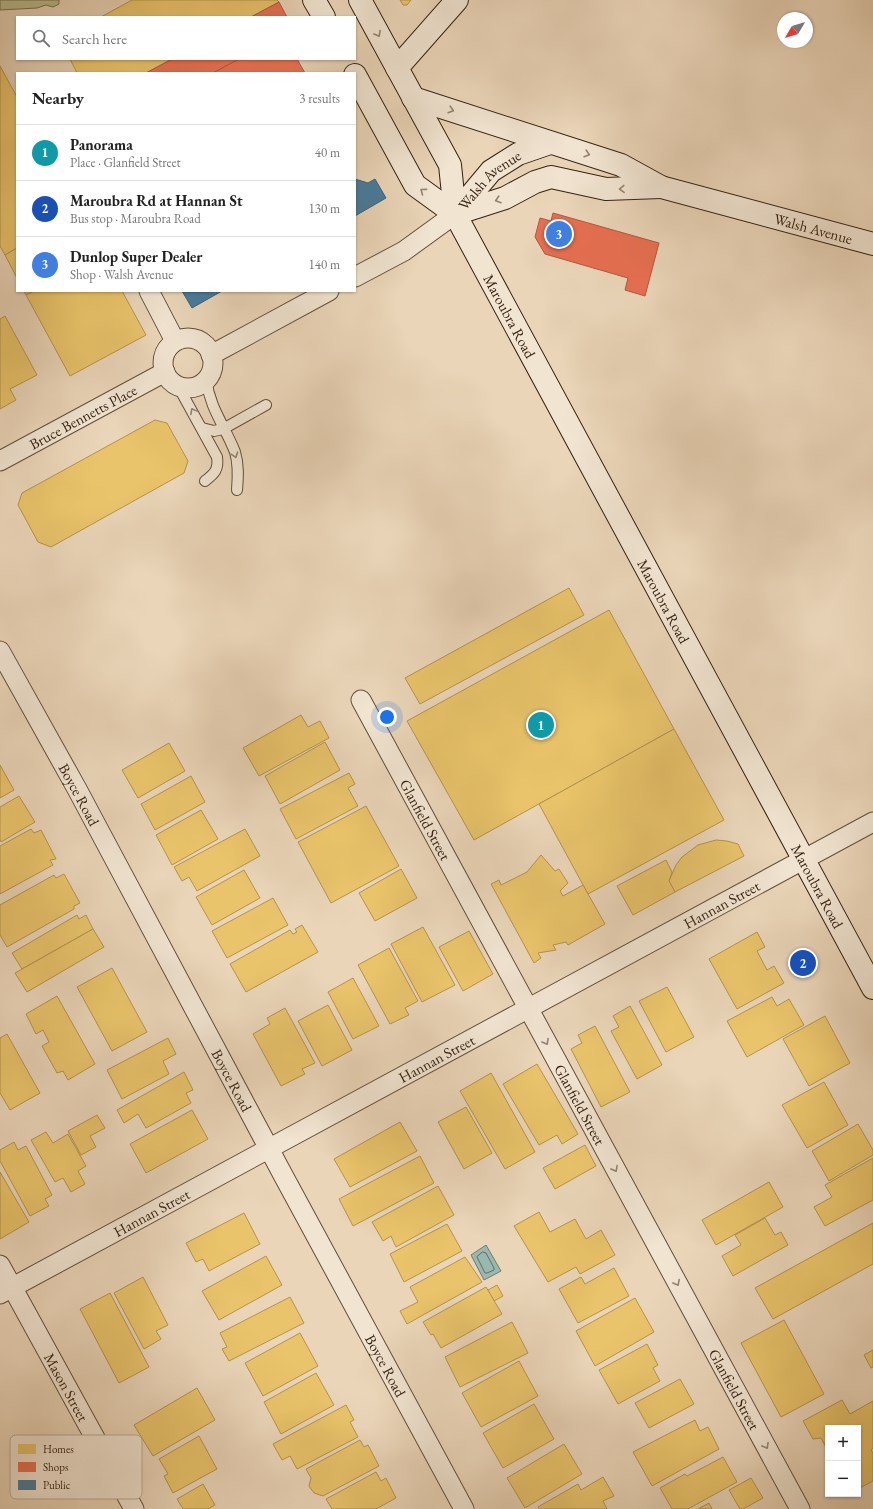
<!DOCTYPE html>
<html lang="en">
<head>
<meta charset="utf-8">
<style>
	:root { --surface:#fff; --page:#f2f2f2; --text:#222; --muted:#767676; --line:#e0e0e0; --accent:#8f2418 }
	body { margin:0; font-family:"EB Garamond",serif; background:var(--page); color:var(--text) }
	.controls { position:absolute; right:12px; bottom:12px; display:grid; overflow:hidden; border-radius:0px; box-shadow:0 1px 3px #0004 }
	.controls button { width:36px; height:36px; display:grid; place-items:center; padding:0; border:0; border-bottom:1px solid var(--line); background:var(--surface); color:var(--text); font:20px sans-serif }
	.compass { position:absolute; left:777px; top:12px; width:36px; height:36px; border-radius:50%; background:var(--surface); box-shadow:0 1px 3px #0004; rotate:232deg }
	.you { position:absolute; left:387px; top:717px; width:14px; height:14px; margin:-10px; border:3px solid #fff; border-radius:50%; background:#1a73e8; box-shadow:0 0 0 6px #1a73e833 }
	.badge { display:grid; place-items:center; width:26px; height:26px; border-radius:50%; background:var(--accent); color:#fff; font-size:13px; font-weight:700 }
	.pin { position:absolute; translate:-50% -50%; border:2px solid #fff; box-shadow:0 1px 4px #0006 }
	.list { margin:0; padding:0; list-style:none }
	h2 { display:flex; justify-content:space-between; align-items:center; height:52px; margin:0; padding:0 16px; font-size:17px }
	h2 small { font-size:13px; font-weight:400; color:var(--muted) }
	.list li { display:grid; grid-template-columns:26px 1fr auto; gap:12px; align-items:center; box-sizing:border-box; height:56px; padding:0 16px; border-top:1px solid var(--line) }
	.list b { display:block; font-size:15px; white-space:nowrap }
	.list p { margin:0; font-size:13px; white-space:nowrap; color:var(--muted) }
	.list em { font-size:13px; font-style:normal; color:var(--muted) }
	.icon { flex:none; width:22px; height:22px; fill:none; stroke:currentColor; stroke-width:2; stroke-linecap:round; stroke-linejoin:round }
	.map { position:relative; flex:none; width:873px; height:1509px; overflow:hidden }
	.search { position:absolute; background:var(--surface); box-shadow:0 1px 3px #0004; left:16px; top:16px; width:340px; height:44px; display:flex; align-items:center; gap:10px; box-sizing:border-box; padding:0 14px; border-radius:0px; color:var(--muted); font-size:15px }
	.panel { position:absolute; background:var(--surface); box-shadow:0 1px 3px #0004; left:16px; top:72px; width:340px; height:220px; border-radius:0px }
	.map>svg:first-child { display:block }
	.green { fill:#b8bd8e; stroke:#767050 }
	.water { fill:#98b8b0; stroke:#707c70 }
	.homes { fill:#e9c46a; stroke:#b3934f }
	.shops { fill:#e76f51; stroke:#b2583e }
	.public { fill:#457b9d; stroke:#406073 }
	.lines { fill:none; stroke-linecap:round; stroke-linejoin:round }
	.shore { stroke:#666d60; stroke-width:1 }
	.lane-casing { stroke:#624f3b; stroke-width:12 }
	.street-casing { stroke:#624f3b; stroke-width:21 }
	.secondary-casing { stroke:#352211; stroke-width:24 }
	.lane { stroke:#f1e4d1; stroke-width:10 }
	.street { stroke:#f1e4d1; stroke-width:19 }
	.secondary { stroke:#f1e4d1; stroke-width:22 }
	.oneway { stroke:#938371 }
	.labels { text-anchor:middle; dominant-baseline:central; stroke-width:4; stroke-linejoin:round; paint-order:stroke }
	.street-label { font-size:15px; fill:#352211; stroke:#f1e4d1 }
	.key { fill:#f1e4d1; stroke:#b9aa97; stroke-width:1 }
	.key-label { font-size:11px; fill:#352211 }
</style>
</head>
<body>
<div class="map">
<svg width="873" height="1509" viewBox="0 0 873 1509">
	<rect width="100%" height="100%" fill="#ead5b8"/>
	<filter id="stains"><feTurbulence type="fractalNoise" baseFrequency=".005" numOctaves="4"/><feColorMatrix values="0 0 0 0 .2 0 0 0 0 .09 0 0 0 0 .02 0 0 0 .5 -.17"/></filter>
	<radialGradient id="worn" r=".72"><stop offset=".6" stop-color="#630" stop-opacity="0"/><stop offset="1" stop-color="#630" stop-opacity=".3"/></radialGradient>
	<path class="green" d="M0 0H59V4L53 7 46 5 37 8 0 10Z"/>
	<path class="water" d="M486 1245 501 1271 484 1280 471 1255Z"/>
	<g class="homes">
		<path d="M132 0H277L279 2 251 17H101Z"/>
		<path d="M400 0H411L407 5H403Z"/>
		<path d="M70 59H172L146 73H77Z"/>
		<path d="M0 66 17 97V248L5 255 0 246Z"/>
		<path d="M17 248V278L5 255Z"/>
		<path d="M24 291H34L26 295Z"/>
		<path d="M34 291H122L146 335 70 376 26 295Z"/>
		<path d="M5 316 37 375 10 389 16 400 0 409V319Z"/>
		<path d="M155 420 167 423 188 461 184 473 51 547 38 542 18 505 22 493Z"/>
		<path d="M569 588 584 615 420 704 405 678Z"/>
		<path d="M609 610 674 729 474 840 407 721Z"/>
		<path d="M301 715 308 727 320 721 329 738 259 776 243 748Z"/>
		<path d="M674 729 724 820 588 894 539 804Z"/>
		<path d="M325 742 340 770 280 804 265 776Z"/>
		<path d="M169 743 185 771 138 798 122 770Z"/>
		<path d="M0 765 14 790 0 798Z"/>
		<path d="M349 773 355 784 348 788 358 806 296 839 280 809Z"/>
		<path d="M191 776 205 802 155 830 141 804Z"/>
		<path d="M19 796 35 822 1 842 0 839V807Z"/>
		<path d="M366 806 399 866 331 903 298 842Z"/>
		<path d="M201 810 218 839 172 865 156 835Z"/>
		<path d="M31 829 34 833 41 830 56 859 50 860 53 865 0 894V846Z"/>
		<path d="M245 829 260 856 197 891 189 877 182 881 174 867Z"/>
		<path d="M716 840 727 841 738 844 744 856 675 892 669 881 676 865 682 857 698 845Z"/>
		<path d="M541 855 555 871 559 869 568 883 560 891 563 896 583 885 605 924 568 945 566 942 553 945 556 950 538 953 541 958 534 963 491 884 499 880 501 885 527 872Z"/>
		<path d="M666 860 672 872 669 881 675 892 633 915 617 886Z"/>
		<path d="M401 869 417 898 375 921 359 893Z"/>
		<path d="M244 870 260 898 212 925 196 897Z"/>
		<path d="M64 874 80 903 74 906V909L7 947 0 935V905L54 875 56 878Z"/>
		<path d="M273 898 288 925 227 958 212 931Z"/>
		<path d="M77 915 79 919 86 915 93 929 22 969 12 953Z"/>
		<path d="M302 925 318 952 246 992 230 964 290 930 293 934 297 932 295 929Z"/>
		<path d="M423 927 455 985 422 1002 391 944Z"/>
		<path d="M93 929 104 947 27 992 15 973Z"/>
		<path d="M469 931 493 974 463 991 439 947Z"/>
		<path d="M757 932 765 947 757 951 767 970 774 966 784 983 737 1009 709 959Z"/>
		<path d="M389 948 418 1001 405 1008 409 1015 390 1024 358 965Z"/>
		<path d="M112 968 147 1032 112 1051 77 987Z"/>
		<path d="M353 978 379 1026 353 1039 328 992Z"/>
		<path d="M667 987 694 1037 666 1052 639 1001Z"/>
		<path d="M57 996 95 1064 68 1080 63 1071 57 1073 42 1046 49 1042 43 1030 36 1034 26 1014Z"/>
		<path d="M772 997 777 1006 789 999 804 1025 747 1057 727 1021Z"/>
		<path d="M328 1005 352 1050 322 1066 298 1021Z"/>
		<path d="M630 1006 662 1065 637 1079 611 1031 619 1027 613 1016Z"/>
		<path d="M285 1008 315 1063 302 1069 305 1074 281 1086 253 1034 270 1024 267 1018Z"/>
		<path d="M825 1016 850 1063 809 1086 783 1039Z"/>
		<path d="M595 1026 630 1092 601 1107 571 1049 582 1043 578 1035Z"/>
		<path d="M7 1034 40 1093 10 1110 0 1093V1038Z"/>
		<path d="M168 1038 176 1054 163 1061 169 1074 122 1099 107 1070Z"/>
		<path d="M537 1064 578 1134 562 1144 557 1135 539 1145 503 1084Z"/>
		<path d="M184 1072 193 1090 186 1093 191 1103 146 1128 138 1114 124 1123 117 1110Z"/>
		<path d="M491 1073 535 1152 505 1169 460 1091Z"/>
		<path d="M824 1082 848 1125 807 1148 782 1105Z"/>
		<path d="M466 1107 492 1153 464 1169 438 1122Z"/>
		<path d="M192 1110 208 1139 146 1173 130 1144Z"/>
		<path d="M97 1115 105 1128 90 1136 96 1147 81 1155 68 1131Z"/>
		<path d="M400 1122 417 1151 350 1187 334 1159Z"/>
		<path d="M858 1124 873 1150V1155L829 1181 812 1151Z"/>
		<path d="M46 1132 53 1143 68 1134 86 1166 78 1171 85 1184 71 1192 63 1178 55 1182 31 1140Z"/>
		<path d="M14 1142 18 1150 26 1146 52 1195 45 1199 49 1206 30 1216 0 1161V1150Z"/>
		<path d="M585 1145 596 1166 555 1189 543 1168Z"/>
		<path d="M420 1156 434 1183 353 1226 339 1199Z"/>
		<path d="M873 1158V1200L825 1226 814 1207 832 1197 825 1185Z"/>
		<path d="M0 1172 29 1222 0 1239Z"/>
		<path d="M769 1182 783 1207 716 1245 702 1220Z"/>
		<path d="M438 1186 454 1215 396 1247 391 1236 383 1241 372 1222Z"/>
		<path d="M539 1212 550 1232 575 1219 586 1239 601 1230 615 1255 580 1274 576 1267 548 1282 514 1226Z"/>
		<path d="M244 1213 260 1244 209 1271 203 1259 196 1262 186 1243Z"/>
		<path d="M765 1218 775 1235 781 1232 788 1245 733 1276 722 1256 741 1245 735 1235Z"/>
		<path d="M873 1223V1264L773 1319 755 1288Z"/>
		<path d="M447 1224 462 1251 404 1282 390 1254Z"/>
		<path d="M266 1256 282 1285 219 1320 202 1291Z"/>
		<path d="M465 1257 482 1282 407 1324 400 1311 418 1302 410 1287Z"/>
		<path d="M614 1268 629 1296 578 1323 559 1289 581 1277 585 1284Z"/>
		<path d="M143 1277 168 1325 156 1331 161 1339 144 1349 114 1293Z"/>
		<path d="M497 1285 503 1296 494 1301 488 1290Z"/>
		<path d="M486 1287 502 1314 441 1348 433 1334 431 1335 423 1322Z"/>
		<path d="M110 1293 149 1367 119 1383 80 1309Z"/>
		<path d="M290 1297 304 1323 229 1361 222 1349 227 1347 220 1333Z"/>
		<path d="M635 1298 654 1332 595 1366 576 1331Z"/>
		<path d="M784 1320 824 1394 781 1417 741 1343Z"/>
		<path d="M512 1322 528 1353 460 1387 445 1357Z"/>
		<path d="M300 1333 318 1366 263 1396 245 1363Z"/>
		<path d="M647 1344 658 1365 653 1368 660 1381 618 1404 599 1370Z"/>
		<path d="M873 1350V1367L871 1368 864 1355Z"/>
		<path d="M519 1361 538 1396 481 1427 462 1393Z"/>
		<path d="M316 1373 334 1405 281 1434 264 1402Z"/>
		<path d="M680 1379 694 1404 649 1428 635 1403Z"/>
		<path d="M197 1388 215 1420 153 1456 134 1425Z"/>
		<path d="M842 1400 850 1414 873 1401V1448L871 1450 873 1453V1481L858 1489V1428H828V1451L821 1438 813 1439 803 1421Z"/>
		<path d="M534 1404 554 1439 503 1468 483 1433Z"/>
		<path d="M346 1405 354 1420 350 1422 358 1437 297 1469 290 1456 282 1460 273 1444Z"/>
		<path d="M695 1420 700 1431 708 1427 719 1449 652 1486 633 1452Z"/>
		<path d="M199 1436 217 1469 173 1493 164 1476 168 1474 159 1459Z"/>
		<path d="M360 1440 364 1447 368 1445 379 1466 323 1496 314 1493 309 1486 311 1478 306 1469Z"/>
		<path d="M564 1444 582 1474 525 1508 507 1478Z"/>
		<path d="M723 1457 737 1482 688 1509H672L660 1488 685 1474 687 1476Z"/>
		<path d="M376 1472 381 1481 386 1478 396 1498 376 1509H332L326 1499Z"/>
		<path d="M603 1477 614 1496 603 1501 607 1509H539L538 1507 578 1484 581 1490Z"/>
		<path d="M751 1478 763 1498 743 1509H740L729 1490Z"/>
		<path d="M203 1484 215 1505 208 1509H183L177 1499Z"/>
		<path d="M709 1503 712 1509H698Z"/>
	</g>
	<g class="shops">
		<path d="M279 2 287 17H251Z"/>
		<path d="M172 59H239L213 73H146Z"/>
		<path d="M239 59H297L305 73H213Z"/>
		<path d="M553 213 659 243 645 296 625 290 628 278 545 254 535 237 540 218 551 221Z"/>
	</g>
	<g class="public">
		<path d="M355 179 368 183 375 179 386 198 355 216Z"/>
		<path d="M182 291H222L192 308Z"/>
	</g>
	<g class="lines">
		<path class="shore" d="M483 1252 486 1253 494 1268V1270L487 1273H485L477 1257Z"/>
		<defs>
			<g id="lane">
				<path d="M206 379C210 409 225 426 235 452 239 465 238 478 237 490"/>
				<path d="M178 386 217 457C219 470 214 474 205 481"/>
				<path d="M202 428 214 431 223 429 266 405"/>
			</g>
			<g id="street">
				<path d="M355 277 404 251 455 214"/>
				<path d="M149 291 175 341"/>
				<circle cx="188" cy="363" r="25"/>
				<path d="M211 355 329 291"/>
				<path id="s1" d="M0 461 165 372"/>
				<path id="s2" d="M0 651 77 789 283 1175 464 1509"/>
				<path id="s3" d="M361 700 800 1509"/>
				<path id="s4" d="M0 1265 134 1509"/>
				<path id="s5" d="M0 1294 873 822"/>
			</g>
			<g id="secondary">
				<path d="M314 0 324 17"/>
				<path id="s6" d="M360 0 450 165 455 214 873 988"/>
				<path d="M397 68 457 0"/>
				<path d="M355 75 415 185 455 214"/>
				<path id="s7" d="M413 98 621 165 661 187 873 244"/>
				<path d="M455 214 505 198 535 182 551 177 606 189 661 187"/>
				<path id="s8" d="M455 214 491 171 518 154 550 143"/>
			</g>
		</defs>
		<use href="#lane" class="lane-casing"/>
		<use href="#street" class="street-casing"/>
		<use href="#secondary" class="secondary-casing"/>
		<use href="#lane" class="lane"/>
		<use href="#street" class="street"/>
		<use href="#secondary" class="secondary"/>
	</g>
	<defs><path id="oneway-chevron" d="M-2-3.5L2.5 0L-2 3.5" fill="none" stroke-width="1.6" stroke-linecap="round" stroke-linejoin="round"/></defs>
	<g class="oneway">
		<use href="#oneway-chevron" transform="translate(378 34) rotate(61)"/>
		<use href="#oneway-chevron" transform="translate(451 110) rotate(17)"/>
		<use href="#oneway-chevron" transform="translate(587 154) rotate(17)"/>
		<use href="#oneway-chevron" transform="translate(622 189) rotate(178)"/>
		<use href="#oneway-chevron" transform="translate(423 191) rotate(-144)"/>
		<use href="#oneway-chevron" transform="translate(498 200) rotate(162)"/>
		<use href="#oneway-chevron" transform="translate(193 411) rotate(-118)"/>
		<use href="#oneway-chevron" transform="translate(235 455) rotate(72)"/>
		<use href="#oneway-chevron" transform="translate(546 1042) rotate(61)"/>
		<use href="#oneway-chevron" transform="translate(615 1169) rotate(61)"/>
		<use href="#oneway-chevron" transform="translate(677 1283) rotate(61)"/>
		<use href="#oneway-chevron" transform="translate(766 1446) rotate(61)"/>
	</g>
	<g class="labels">
		<g class="street-label">
			<text stroke="none"><textPath href="#s8" startOffset="49">Walsh Avenue</textPath></text>
			<text stroke="none"><textPath href="#s7" startOffset="422">Walsh Avenue</textPath></text>
			<text stroke="none"><textPath href="#s6" startOffset="353">Maroubra Road</textPath></text>
			<text stroke="none"><textPath href="#s1" startOffset="94">Bruce Bennetts Place</textPath></text>
			<text stroke="none"><textPath href="#s6" startOffset="677">Maroubra Road</textPath></text>
			<text stroke="none"><textPath href="#s2" startOffset="164">Boyce Road</textPath></text>
			<text stroke="none"><textPath href="#s3" startOffset="136">Glanfield Street</textPath></text>
			<text stroke="none"><textPath href="#s6" startOffset="1001">Maroubra Road</textPath></text>
			<text stroke="none"><textPath href="#s5" startOffset="820">Hannan Street</textPath></text>
			<text stroke="none"><textPath href="#s5" startOffset="496">Hannan Street</textPath></text>
			<text stroke="none"><textPath href="#s2" startOffset="488">Boyce Road</textPath></text>
			<text stroke="none"><textPath href="#s3" startOffset="460">Glanfield Street</textPath></text>
			<text stroke="none"><textPath href="#s5" startOffset="172">Hannan Street</textPath></text>
			<text stroke="none"><textPath href="#s2" startOffset="812">Boyce Road</textPath></text>
			<text stroke="none"><textPath href="#s4" startOffset="139">Mason Street</textPath></text>
			<text stroke="none"><textPath href="#s3" startOffset="784">Glanfield Street</textPath></text>
		</g>
	</g>
	<rect x="10" y="1435" width="132" height="64" rx="6" class="key"/>
	<rect x="18" y="1444" width="18" height="10" fill="#e9c46a"/>
	<rect x="18" y="1462" width="18" height="10" fill="#e76f51"/>
	<rect x="18" y="1480" width="18" height="10" fill="#457b9d"/>
	<g class="key-label">
		<text x="43" y="1453">Homes</text>
		<text x="43" y="1471">Shops</text>
		<text x="43" y="1489">Public</text>
	</g>
	<rect width="100%" height="100%" filter="url(#stains)"/>
	<rect width="100%" height="100%" fill="url(#worn)"/>
</svg>
<div class="controls">
<button>+</button>
<button>−</button>
</div>
<svg class="compass" viewBox="-18 -18 36 36"><path d="M0-13l5 13h-10z" fill="#e53935"/><path d="M0 13l5-13h-10z" fill="#767676"/></svg>
<div class="you"></div>
<div class="pin badge" style="left:541px;top:725px;background:#0f9aa8">1</div>
<div class="pin badge" style="left:803px;top:963px;background:#1a4fb4">2</div>
<div class="pin badge" style="left:559px;top:234px;background:#3f7fe0">3</div>
<div class="search"><svg class="icon" aria-label="search" viewBox="0 0 24 24"><circle cx="10" cy="10" r="6"/><path d="M15 15l6 6"/></svg>Search here</div>
<section class="panel">
<h2>Nearby<small>3 results</small></h2>
<ul class="list">
<li><span class="badge" style="background:#0f9aa8">1</span><div><b>Panorama</b><p>Place · Glanfield Street</p></div><em>40 m</em></li>
<li><span class="badge" style="background:#1a4fb4">2</span><div><b>Maroubra Rd at Hannan St</b><p>Bus stop · Maroubra Road</p></div><em>130 m</em></li>
<li><span class="badge" style="background:#3f7fe0">3</span><div><b>Dunlop Super Dealer</b><p>Shop · Walsh Avenue</p></div><em>140 m</em></li>
</ul>
</section>
</div>
</body>
</html>
